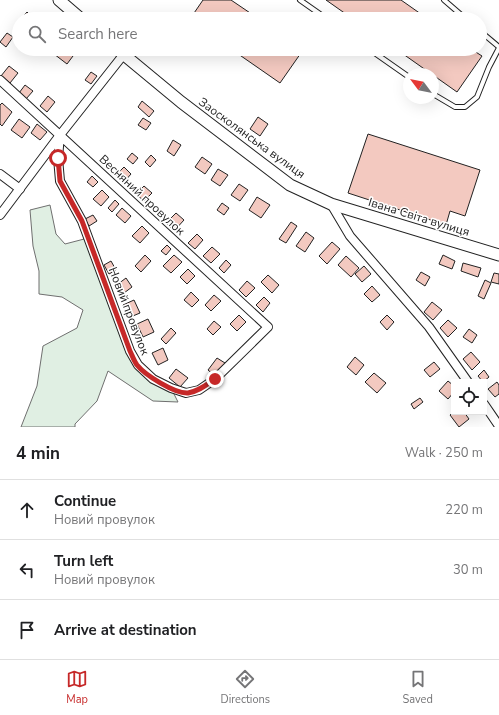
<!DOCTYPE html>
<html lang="en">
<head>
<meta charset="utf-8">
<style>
	:root { --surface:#fff; --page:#f2f2f2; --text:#202124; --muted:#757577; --line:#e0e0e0; --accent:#c62828 }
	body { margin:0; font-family:"Nunito Sans",sans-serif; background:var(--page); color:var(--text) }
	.controls { position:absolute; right:12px; bottom:12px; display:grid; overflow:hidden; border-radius:0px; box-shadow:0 4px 16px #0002 }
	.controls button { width:36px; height:36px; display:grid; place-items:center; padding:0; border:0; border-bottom:1px solid var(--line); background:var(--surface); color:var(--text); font:20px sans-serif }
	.compass { position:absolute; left:403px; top:68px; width:36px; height:36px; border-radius:50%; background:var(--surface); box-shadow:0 4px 16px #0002; rotate:302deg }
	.stop { position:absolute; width:12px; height:12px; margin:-9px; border:3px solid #c62828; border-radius:50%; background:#fff }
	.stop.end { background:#c62828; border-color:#fff; box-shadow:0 1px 4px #0008 }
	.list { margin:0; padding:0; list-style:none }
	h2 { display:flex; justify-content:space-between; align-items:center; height:52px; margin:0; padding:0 16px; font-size:17px }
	h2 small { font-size:13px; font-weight:400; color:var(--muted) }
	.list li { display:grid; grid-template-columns:26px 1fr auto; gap:12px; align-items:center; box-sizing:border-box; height:60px; padding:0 16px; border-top:1px solid var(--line) }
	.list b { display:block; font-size:15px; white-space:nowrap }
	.list p { margin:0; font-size:13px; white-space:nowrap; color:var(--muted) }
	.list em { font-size:13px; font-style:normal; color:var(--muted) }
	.icon { flex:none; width:22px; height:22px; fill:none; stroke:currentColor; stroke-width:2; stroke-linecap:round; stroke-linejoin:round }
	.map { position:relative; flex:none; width:499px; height:427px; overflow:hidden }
	.search { position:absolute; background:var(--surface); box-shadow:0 4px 16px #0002; left:12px; right:12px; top:12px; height:44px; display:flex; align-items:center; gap:10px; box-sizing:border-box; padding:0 14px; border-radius:22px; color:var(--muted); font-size:15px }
	.sheet { height:232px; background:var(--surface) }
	nav { display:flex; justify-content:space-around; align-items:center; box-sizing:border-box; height:56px; border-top:1px solid var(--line); background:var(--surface); font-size:11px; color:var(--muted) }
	nav a { display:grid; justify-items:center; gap:2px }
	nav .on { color:var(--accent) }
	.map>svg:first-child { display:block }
	.green { fill:#e0efe3; stroke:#6f6f6f }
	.building { fill:#f3c9c0; stroke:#222 }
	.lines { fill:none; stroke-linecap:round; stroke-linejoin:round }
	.lane-casing { stroke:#222; stroke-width:6 }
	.street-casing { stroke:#222; stroke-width:10 }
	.secondary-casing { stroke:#222; stroke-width:13 }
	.lane { stroke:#fff; stroke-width:4 }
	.street { stroke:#fff; stroke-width:8 }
	.secondary { stroke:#fff; stroke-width:11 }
	.route { stroke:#c62828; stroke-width:5 }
	.labels { text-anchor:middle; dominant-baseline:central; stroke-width:3; stroke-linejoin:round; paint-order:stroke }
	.street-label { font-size:12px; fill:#222; stroke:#fff }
</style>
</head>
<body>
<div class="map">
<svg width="499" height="427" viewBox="0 0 499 427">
	<rect width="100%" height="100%" fill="#fff"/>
	<path class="green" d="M50 205 56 234 65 244 88 238 130 351 147 374 171 388 178 402 153 401 108 371 97 401 75 424V427H21L37 386 43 346 77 328 83 310 62 297 39 294V271L33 246 30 210Z"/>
	<g class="building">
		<path d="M203 0H231L259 19H197L192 16Z"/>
		<path d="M326 0H401L428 19H353Z"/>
		<path d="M27 12 32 17 31 19H21Z"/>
		<path d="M7 33 13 37 6 47 0 42Z"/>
		<path d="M58 49H72L76 52 67 64 54 54Z"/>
		<path d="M231 49H302L303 50 280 83Z"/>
		<path d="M396 49H471L482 56 457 92Z"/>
		<path d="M9 66 18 73 10 83 1 76Z"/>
		<path d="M91 72 97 76 91 84 85 80Z"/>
		<path d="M25 85 33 91 26 99 19 93Z"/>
		<path d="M48 96 55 102 47 112 40 106Z"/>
		<path d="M142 101 154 111 149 117 138 107Z"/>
		<path d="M2 103 12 112 2 126 0 124V105Z"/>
		<path d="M258 117 268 124 260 136 250 129Z"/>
		<path d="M143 118 151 123 146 130 138 125Z"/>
		<path d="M19 119 30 127 22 138 11 130Z"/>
		<path d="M37 124 47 132 40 140 31 133Z"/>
		<path d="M368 134 480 170 465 216 450 211 446 225 348 193Z"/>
		<path d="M173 140 181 145 174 156 167 151Z"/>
		<path d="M132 153 138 158 133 164 127 159Z"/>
		<path d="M151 155 156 160 150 167 145 162Z"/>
		<path d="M202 157 212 164 205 174 195 167Z"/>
		<path d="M124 167 131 174 124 182 116 175Z"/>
		<path d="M218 169 228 175 220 186 211 180Z"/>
		<path d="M92 176 98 182 93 187 87 182Z"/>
		<path d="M239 184 248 190 240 201 231 195Z"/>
		<path d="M144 186 152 193 144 201 136 194Z"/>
		<path d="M102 190 109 197 101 206 93 199Z"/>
		<path d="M257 197 270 205 261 218 249 210Z"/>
		<path d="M115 200 119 204 112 212 108 208Z"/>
		<path d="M222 203 229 208 224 215 217 210Z"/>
		<path d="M122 208 131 216 125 223 116 215Z"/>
		<path d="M176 213 184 220 174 231 166 223Z"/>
		<path d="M93 215 97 221 89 226 85 219Z"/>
		<path d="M291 222 297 226 286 243 279 239Z"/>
		<path d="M142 226 149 233 140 243 132 236Z"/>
		<path d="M306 232 314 238 305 252 296 246Z"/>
		<path d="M197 234 203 240 195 249 188 243Z"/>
		<path d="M332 242 340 249 327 264 319 256Z"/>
		<path d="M167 245 171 249 166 255 161 251Z"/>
		<path d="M212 247 220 254 211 263 203 256Z"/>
		<path d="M145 255 151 261 141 272 135 266Z"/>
		<path d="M174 255 182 262 171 273 163 266Z"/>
		<path d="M443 255 455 261 452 269 439 264Z"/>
		<path d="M346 256 359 268 351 277 338 265Z"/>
		<path d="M226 260 231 265 224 273 219 268Z"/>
		<path d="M111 261 116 270 109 274 104 265Z"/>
		<path d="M463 263 481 268 478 277 461 271Z"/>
		<path d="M364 266 371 274 362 282 355 274Z"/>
		<path d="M188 269 195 276 187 284 180 277Z"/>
		<path d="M421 272 430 277 425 286 416 280Z"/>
		<path d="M494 273 499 274V284L491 282Z"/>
		<path d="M268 275 279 285 272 293 261 282Z"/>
		<path d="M126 278 132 287 124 293 118 284Z"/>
		<path d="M485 280 491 283 484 299 478 296Z"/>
		<path d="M247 281 255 288 246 297 239 290Z"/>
		<path d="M372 286 380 295 372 302 364 294Z"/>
		<path d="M191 292 199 300 192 307 184 300Z"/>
		<path d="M214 295 221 301 211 311 205 305Z"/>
		<path d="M264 297 270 303 263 312 256 305Z"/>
		<path d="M134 300 140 313 128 318 123 305Z"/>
		<path d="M432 302 442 310 433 320 424 312Z"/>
		<path d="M239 315 246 322 237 331 230 324Z"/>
		<path d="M387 315 394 322 387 330 380 322Z"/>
		<path d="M148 319 154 332 143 337 137 324Z"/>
		<path d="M448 320 457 328 448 337 440 328Z"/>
		<path d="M214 321 221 327 213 335 207 329Z"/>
		<path d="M171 328 176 333 166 344 161 339Z"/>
		<path d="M469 329 477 335 472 343 463 337Z"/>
		<path d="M163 348 168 360 158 365 152 353Z"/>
		<path d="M471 352 480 362 472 370 463 359Z"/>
		<path d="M355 357 364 365 356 375 347 367Z"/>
		<path d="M217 358 225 363 215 376 208 370Z"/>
		<path d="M434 362 440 369 430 377 424 370Z"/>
		<path d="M176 369 188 378 180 387 169 378Z"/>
		<path d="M484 370 489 377 483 382 478 376Z"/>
		<path d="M374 373 386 383 377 393 365 382Z"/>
		<path d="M448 381 454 386V392L448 399 439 391Z"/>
		<path d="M497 382 499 385V394L495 397 488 389Z"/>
		<path d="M420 398 423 402 414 409 411 404Z"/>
		<path d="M454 412H464L469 419 459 427 450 415Z"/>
	</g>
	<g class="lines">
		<defs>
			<g id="lane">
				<path d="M300 0 327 19"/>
				<path d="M444 0 466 19"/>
				<path d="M480 31 499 47"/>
				<path d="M369 49 409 77"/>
				<path d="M433 94 455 107H465L477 97 489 67 499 48"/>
			</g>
			<g id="street">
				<path d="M0 80 268 327 215 379 199 390 186 393 171 388 153 379 138 365 130 351 82 221 60 181 58 158 60 135"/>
				<path d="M0 174 20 189"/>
				<path d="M331 204 350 236 429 327 468 382"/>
				<path d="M0 215 60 135 124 54"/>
				<path d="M484 404 499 426"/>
			</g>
			<g id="secondary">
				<path d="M59 0 81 19"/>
				<path d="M117 49 181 102 290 185 331 204 499 255"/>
			</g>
		</defs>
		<use href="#lane" class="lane-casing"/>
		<use href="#street" class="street-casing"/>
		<use href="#secondary" class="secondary-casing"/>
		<use href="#lane" class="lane"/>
		<use href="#street" class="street"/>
		<use href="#secondary" class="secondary"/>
	</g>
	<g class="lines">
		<path class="route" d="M58 158 60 181 82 221 130 351C132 355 134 361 137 365 145 375 175 394 188 393 199 391 206 385 215 379"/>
	</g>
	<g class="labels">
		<g class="street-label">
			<text transform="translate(252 138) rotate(36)">Заосколянська вулиця</text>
			<text transform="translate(142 195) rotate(43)">Весняний провулок</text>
			<text transform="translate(419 217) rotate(17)">Івана Світа вулиця</text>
			<text transform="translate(129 311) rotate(69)">Новий провулок</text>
		</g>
	</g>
</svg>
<div class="controls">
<button><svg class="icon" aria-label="locate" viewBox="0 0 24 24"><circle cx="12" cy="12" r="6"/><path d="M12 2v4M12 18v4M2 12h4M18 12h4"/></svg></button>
</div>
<svg class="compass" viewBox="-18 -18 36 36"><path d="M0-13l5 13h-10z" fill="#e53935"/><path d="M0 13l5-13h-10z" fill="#757577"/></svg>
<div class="stop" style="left:58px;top:158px"></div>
<div class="stop end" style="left:215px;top:379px"></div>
<div class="search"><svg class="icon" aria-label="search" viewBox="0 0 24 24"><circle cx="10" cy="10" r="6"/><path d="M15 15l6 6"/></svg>Search here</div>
</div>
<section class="sheet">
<h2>4 min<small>Walk · 250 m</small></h2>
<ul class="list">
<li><svg class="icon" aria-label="ahead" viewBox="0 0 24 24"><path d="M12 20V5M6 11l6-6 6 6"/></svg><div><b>Continue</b><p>Новий провулок</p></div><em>220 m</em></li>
<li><svg class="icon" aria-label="left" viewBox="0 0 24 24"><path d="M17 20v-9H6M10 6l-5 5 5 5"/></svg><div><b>Turn left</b><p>Новий провулок</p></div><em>30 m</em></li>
<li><svg class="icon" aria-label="arrive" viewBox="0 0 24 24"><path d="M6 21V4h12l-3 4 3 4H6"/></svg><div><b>Arrive at destination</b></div></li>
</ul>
</section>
<nav>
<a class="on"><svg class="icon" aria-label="map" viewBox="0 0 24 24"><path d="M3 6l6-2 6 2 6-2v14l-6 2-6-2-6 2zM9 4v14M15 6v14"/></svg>Map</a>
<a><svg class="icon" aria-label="directions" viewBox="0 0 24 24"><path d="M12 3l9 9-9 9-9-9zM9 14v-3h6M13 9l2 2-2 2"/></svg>Directions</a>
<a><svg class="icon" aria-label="saved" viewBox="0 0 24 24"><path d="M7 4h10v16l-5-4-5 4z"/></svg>Saved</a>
</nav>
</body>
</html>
